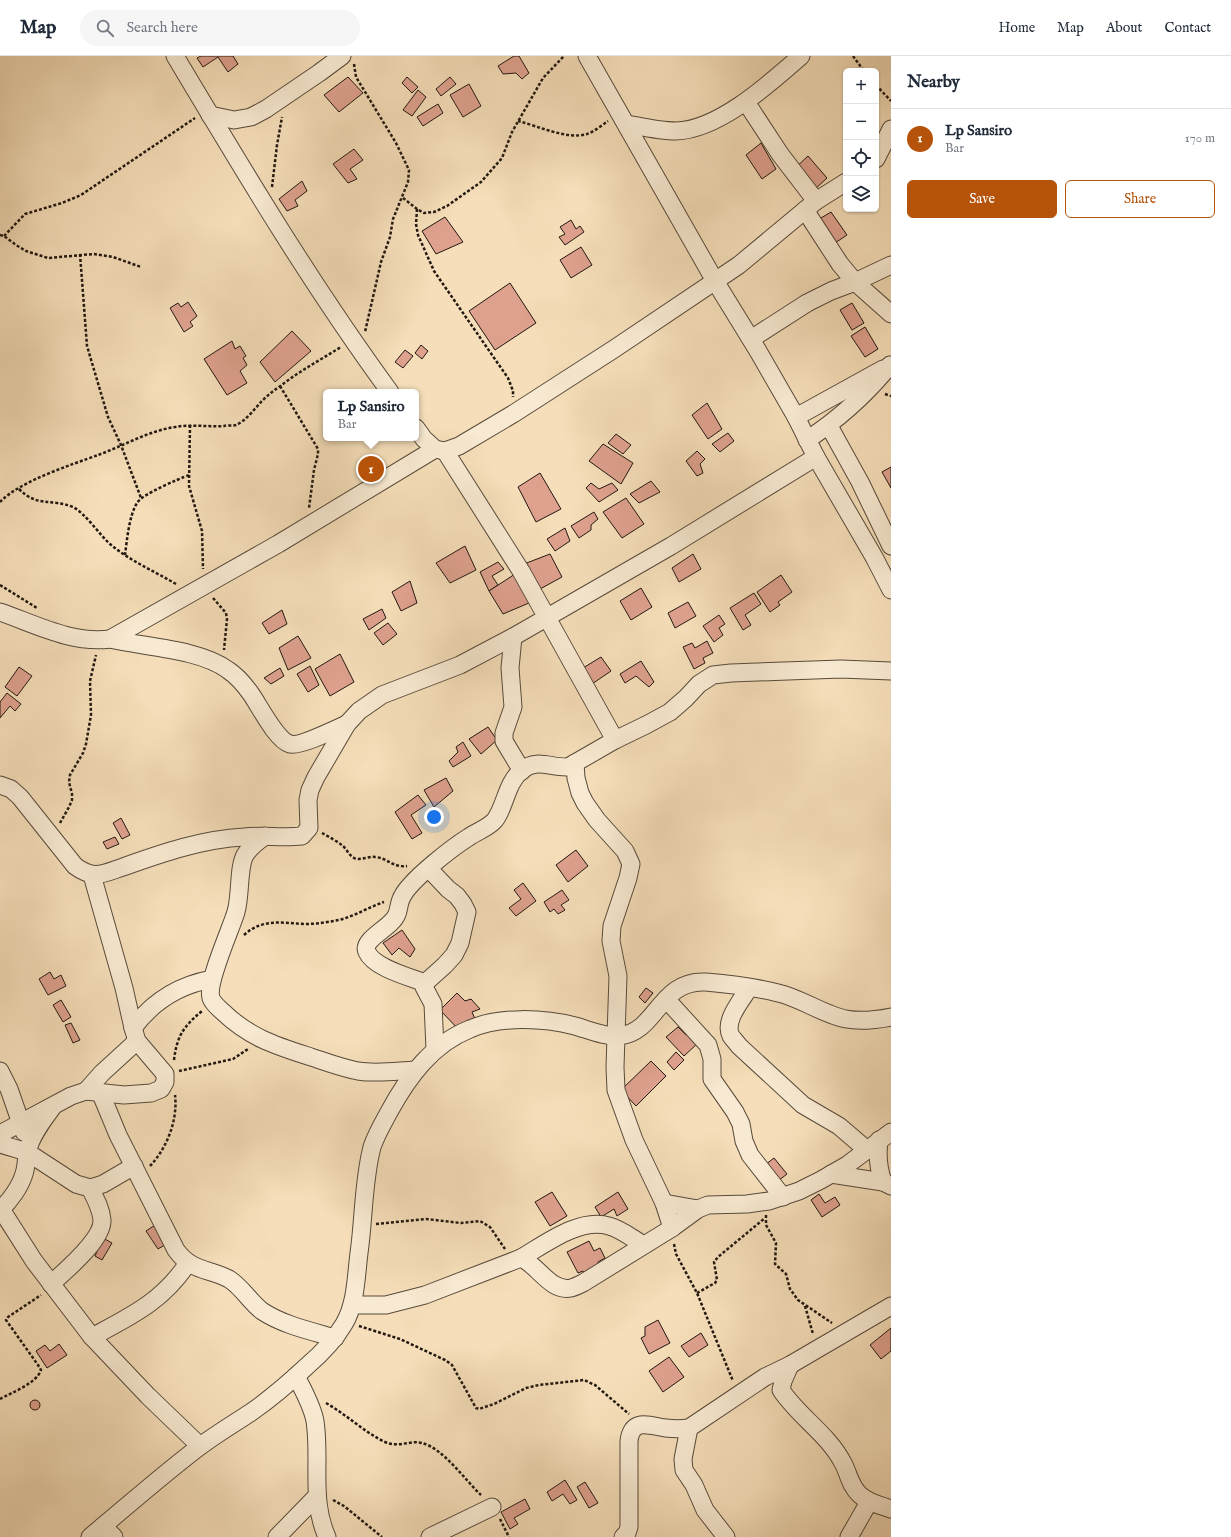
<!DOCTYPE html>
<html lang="en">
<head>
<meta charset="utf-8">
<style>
	:root { --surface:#fff; --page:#f6f6f7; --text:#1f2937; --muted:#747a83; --line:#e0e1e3; --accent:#b45309 }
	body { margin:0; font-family:"IM FELL English",serif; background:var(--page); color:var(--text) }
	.controls { position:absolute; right:12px; top:12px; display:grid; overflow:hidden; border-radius:6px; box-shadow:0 1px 3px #0004 }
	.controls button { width:36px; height:36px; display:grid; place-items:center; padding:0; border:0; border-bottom:1px solid var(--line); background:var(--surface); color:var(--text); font:20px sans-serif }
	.you { position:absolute; left:434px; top:761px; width:14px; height:14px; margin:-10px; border:3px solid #fff; border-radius:50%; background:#1a73e8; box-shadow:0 0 0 6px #1a73e833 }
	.badge { display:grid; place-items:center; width:26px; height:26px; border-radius:50%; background:var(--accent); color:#fff; font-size:13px; font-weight:700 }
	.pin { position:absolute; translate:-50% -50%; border:2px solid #fff; box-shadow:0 1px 4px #0006 }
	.popup { position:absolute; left:323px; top:333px; width:96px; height:52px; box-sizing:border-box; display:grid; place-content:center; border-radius:6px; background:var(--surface); filter:drop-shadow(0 1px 3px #0005); font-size:13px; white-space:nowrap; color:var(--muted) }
	.popup b { font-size:15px; color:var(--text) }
	.popup::after { content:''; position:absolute; left:50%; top:100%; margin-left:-8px; border:8px solid transparent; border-top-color:var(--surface) }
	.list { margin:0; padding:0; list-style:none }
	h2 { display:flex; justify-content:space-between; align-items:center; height:52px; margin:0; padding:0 16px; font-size:17px }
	h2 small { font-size:13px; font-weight:400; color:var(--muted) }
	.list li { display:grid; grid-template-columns:26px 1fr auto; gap:12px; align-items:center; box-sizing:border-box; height:60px; padding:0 16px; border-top:1px solid var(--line) }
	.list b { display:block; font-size:15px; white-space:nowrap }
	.list p { margin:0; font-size:13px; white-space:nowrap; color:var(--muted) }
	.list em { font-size:13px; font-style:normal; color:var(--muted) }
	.actions { display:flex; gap:8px; padding:12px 16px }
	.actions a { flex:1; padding:9px 0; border:1px solid var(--accent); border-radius:6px; text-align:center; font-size:14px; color:var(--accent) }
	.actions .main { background:var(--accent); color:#fff }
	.icon { flex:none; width:22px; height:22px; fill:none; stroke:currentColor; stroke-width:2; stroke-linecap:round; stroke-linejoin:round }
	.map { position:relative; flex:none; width:891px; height:1481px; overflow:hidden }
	header { display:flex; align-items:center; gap:24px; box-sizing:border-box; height:56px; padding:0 20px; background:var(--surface); border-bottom:1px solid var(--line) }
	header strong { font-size:19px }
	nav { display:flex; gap:22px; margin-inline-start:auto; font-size:14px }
	.search { width:280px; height:36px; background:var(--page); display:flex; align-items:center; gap:10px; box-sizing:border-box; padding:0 14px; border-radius:22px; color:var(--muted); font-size:15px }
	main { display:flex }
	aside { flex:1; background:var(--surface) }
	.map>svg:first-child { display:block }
	.building { fill:#dea18e; stroke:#221811 }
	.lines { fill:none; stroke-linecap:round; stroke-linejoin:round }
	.minor-casing { stroke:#574a3b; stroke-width:19 }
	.path { stroke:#221811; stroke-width:2.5; stroke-dasharray:3 2; stroke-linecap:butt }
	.minor { stroke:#f8ead2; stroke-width:17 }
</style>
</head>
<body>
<header>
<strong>Map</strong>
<div class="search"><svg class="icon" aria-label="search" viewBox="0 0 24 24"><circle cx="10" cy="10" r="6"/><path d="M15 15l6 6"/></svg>Search here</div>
<nav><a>Home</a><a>Map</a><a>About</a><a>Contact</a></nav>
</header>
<main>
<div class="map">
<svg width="891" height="1481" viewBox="0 0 891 1481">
	<rect width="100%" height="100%" fill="#f5deb9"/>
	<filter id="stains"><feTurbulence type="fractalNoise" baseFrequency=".005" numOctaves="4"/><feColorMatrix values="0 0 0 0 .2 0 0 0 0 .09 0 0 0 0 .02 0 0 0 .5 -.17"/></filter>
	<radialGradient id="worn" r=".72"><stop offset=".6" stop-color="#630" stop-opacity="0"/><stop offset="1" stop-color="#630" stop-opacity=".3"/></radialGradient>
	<g class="building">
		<path d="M201 0H233L238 8 228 16 218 1 203 11 197 2Z"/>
		<path d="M514 0H519L529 17 522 23 516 17 503 18 498 10Z"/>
		<path d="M348 21 363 37 339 56 324 39Z"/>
		<path d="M407 21 418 31 412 37 402 27Z"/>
		<path d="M450 21 456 28 441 40 436 33Z"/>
		<path d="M469 28 481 50 463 61 450 39Z"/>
		<path d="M418 34 426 41 412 60 403 54Z"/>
		<path d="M438 48 443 57 423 70 417 61Z"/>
		<path d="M761 87 776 113 762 123 746 99Z"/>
		<path d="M354 93 363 104 350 113 357 123 348 127 333 108Z"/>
		<path d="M808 100 827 122 813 135 793 114Z"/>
		<path d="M302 125 307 135 295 144 298 150 287 155 279 143Z"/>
		<path d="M831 156 847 179 832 189 816 165Z"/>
		<path d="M445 161 463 186 436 198 422 175Z"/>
		<path d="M571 164 576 173 580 170 584 176 565 189 559 181 565 178 560 171Z"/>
		<path d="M581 191 592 209 571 222 560 204Z"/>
		<path d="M510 227 536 267 495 294 469 255Z"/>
		<path d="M188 246 197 260 190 266 193 270 184 276 170 252 178 247 181 251Z"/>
		<path d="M852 247 864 267 852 274 840 254Z"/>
		<path d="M865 271 878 293 865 301 851 280Z"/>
		<path d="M292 275 311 295 275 326 260 306Z"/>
		<path d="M232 285 235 293 240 290 246 300 243 302 247 309 240 315 247 327 227 339 204 303Z"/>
		<path d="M421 289 428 295 422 303 415 297Z"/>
		<path d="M405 294 413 300 403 312 395 306Z"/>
		<path d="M707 347 722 373 708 383 692 359Z"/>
		<path d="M728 377 734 385 720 396 712 388Z"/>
		<path d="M616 378 631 389 623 398 608 387Z"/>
		<path d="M603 388 633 407 621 428 589 405Z"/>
		<path d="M697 395 705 403 700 408 703 417 697 420 686 405Z"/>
		<path d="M891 411V432L882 416Z"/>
		<path d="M540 417 561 453 536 466 518 431Z"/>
		<path d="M651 425 660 436 639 447 630 438Z"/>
		<path d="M591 427 599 433 612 427 618 434 599 446 586 432Z"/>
		<path d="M626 442 644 468 622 482 603 456Z"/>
		<path d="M594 456 598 463 591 469V474L579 482 571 470Z"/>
		<path d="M565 472 570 485 555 495 547 483Z"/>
		<path d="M465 490 476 514 450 527 436 507Z"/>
		<path d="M550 498 562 521 540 533 524 508Z"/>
		<path d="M693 498 701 513 679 526 672 512Z"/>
		<path d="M498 506 504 513 492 520 498 529 489 535 480 516Z"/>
		<path d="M515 518 529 547 503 558 489 535Z"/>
		<path d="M781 519 792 536 778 546 780 549 770 556 757 536Z"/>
		<path d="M410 525 417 547 401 555 392 536Z"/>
		<path d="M641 532 652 551 631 564 620 545Z"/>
		<path d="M754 537 761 548 745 559 751 569 743 574 730 552Z"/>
		<path d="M688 546 696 560 675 572 668 557Z"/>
		<path d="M382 553 386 562 369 574 363 563Z"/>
		<path d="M282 554 287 568 269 578 262 567Z"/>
		<path d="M719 559 725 568 719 572 723 579 714 586 703 570Z"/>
		<path d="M388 567 397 578 383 589 374 577Z"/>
		<path d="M298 580 311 602 288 614 279 592Z"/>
		<path d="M707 585 713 597 703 602 705 607 694 613 683 591 692 587 695 592Z"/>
		<path d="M340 598 354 626 330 640 315 613Z"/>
		<path d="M601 601 611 615 592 628 583 612Z"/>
		<path d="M641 605 654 626 649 631 636 620 625 627 620 618Z"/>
		<path d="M310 610 319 629 308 636 297 618Z"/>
		<path d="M19 611 32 620 17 640 5 631Z"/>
		<path d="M280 612 284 620 271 628 264 622Z"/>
		<path d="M7 637 21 648 15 655 10 650 0 662V646Z"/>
		<path d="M488 671 497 684 481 698 469 683Z"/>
		<path d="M463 686 471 700 453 711 449 705 458 696 456 691Z"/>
		<path d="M446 722 453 735 434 751 424 734Z"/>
		<path d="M418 739 426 749 411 759 422 777 412 783 395 756Z"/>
		<path d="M121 762 130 779 122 783 113 767Z"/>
		<path d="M115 781 119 788 107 793 103 786Z"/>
		<path d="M576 794 588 810 568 826 556 809Z"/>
		<path d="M523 827 536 845 516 860 509 852 521 843 514 834Z"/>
		<path d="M562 834 569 844 561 849 565 854 558 858 554 853 550 856 544 846Z"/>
		<path d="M402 874 415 893 410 901 399 892 392 899 383 887Z"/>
		<path d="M50 916 54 923 61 919 66 930 48 939 39 923Z"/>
		<path d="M646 932 653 937 645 947 639 941Z"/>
		<path d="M457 937 465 945 471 943 480 953 472 956 475 963 461 976 440 954Z"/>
		<path d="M61 944 71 961 63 966 53 949Z"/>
		<path d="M71 967 80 984 73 987 65 969Z"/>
		<path d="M678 971 686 979 689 976 699 986 684 1000 666 981Z"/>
		<path d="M676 996 684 1004 674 1014 667 1006Z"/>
		<path d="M651 1005 666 1020 636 1050 621 1034Z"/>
		<path d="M774 1102 787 1118 778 1125 765 1109Z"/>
		<path d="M552 1136 567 1160 550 1170 535 1146Z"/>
		<path d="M618 1136 628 1153 617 1160 614 1153 601 1161 595 1151Z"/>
		<path d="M819 1138 825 1147 835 1141 840 1149 822 1161 811 1144Z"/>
		<path d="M155 1169 168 1187 158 1193 146 1175Z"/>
		<path d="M103 1182 112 1187 102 1204 95 1200Z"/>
		<path d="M589 1185 594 1195 600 1192 605 1202 598 1206 599 1214 586 1221 583 1215 578 1217 567 1196Z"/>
		<path d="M658 1264 670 1287 649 1298 641 1282 645 1280V1271Z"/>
		<path d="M891 1272V1295L881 1303 870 1289Z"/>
		<path d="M701 1277 708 1289 689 1301 681 1290Z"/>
		<path d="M59 1288 67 1299 47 1312 36 1295 45 1289 50 1295Z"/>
		<path d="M669 1301 684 1321 663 1336 649 1315Z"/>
		<circle cx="35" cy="1349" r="5"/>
		<path d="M565 1424 577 1444 570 1448 563 1438 552 1445 547 1436Z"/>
		<path d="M585 1426 598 1447 589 1452 577 1431Z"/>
		<path d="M525 1443 530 1453 514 1462 518 1468 510 1473 501 1456Z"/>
	</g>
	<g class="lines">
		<defs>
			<g id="minor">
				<path d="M175 0C243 114 311 228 390 336"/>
				<path d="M587 0 715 225 758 295 796 361 816 401 874 501 891 534"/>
				<path d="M746 46 780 98 816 145"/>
				<path d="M210 59 234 64 251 61 266 53 319 17 342 0"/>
				<path d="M627 68C643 71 660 75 676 75 719 74 770 27 801 0"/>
				<path d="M876 103 891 73"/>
				<path d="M805 154 840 208 855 226 891 258"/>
				<path d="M751 283 807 247 831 235 855 226 891 209"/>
				<path d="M796 361 883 313"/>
				<path d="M829 370 860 426 891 490"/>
				<path d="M416 372 424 383 435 393 445 395 459 390 513 358 614 293 739 209 816 145 846 126"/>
				<path d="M807 384C840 362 865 340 890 309"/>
				<path d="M445 395 521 515 615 684"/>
				<path d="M0 556C35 568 72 588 110 583L278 488 435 393"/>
				<path d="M513 581 510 612 513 651 504 677V685L522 715"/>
				<path d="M110 583C144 591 200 593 228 614 237 620 244 628 251 638 259 649 276 684 290 688 299 691 336 673 347 668"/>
				<path d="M575 707 576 722 580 737 585 747 597 764 625 795 631 808 628 822 612 870 611 885 618 920 615 1011 616 1034 634 1084 664 1147 672 1172"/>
				<path d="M0 729 11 733 20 741 75 810C94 824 102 818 123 811 162 797 203 783 244 781 263 779 282 782 302 780L309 772 308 744 310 734 316 721 347 668 359 655 382 639 460 609 513 581 671 490 816 401"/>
				<path d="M265 780C258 785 250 791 245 799 238 812 241 839 236 856 231 873 206 927 211 942 213 948 219 952 223 956 250 982 277 990 311 1001 326 1006 342 1012 358 1015 377 1018 396 1015 415 1014"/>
				<path d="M429 813 448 833 457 840 463 848 467 856 460 887 454 899 445 909 425 927 424 931 433 948 435 993"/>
				<path d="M425 927C410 921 374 912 367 896 361 883 392 872 397 858 399 853 399 846 402 841 410 824 453 791 469 781 478 775 488 772 495 764 506 749 506 727 522 714 537 702 551 712 568 711L615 684 646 669 670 656 686 642 699 628 713 619 731 617 841 613 891 615"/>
				<path d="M749 932C742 944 723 965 731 980 733 983 737 987 739 990L803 1049 839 1070 867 1094"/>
				<path d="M666 943 708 989 712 1003V1023L735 1056 741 1068 744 1085 750 1099 783 1141"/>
				<path d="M133 972C153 945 179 929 212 923"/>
				<path d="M0 1015 9 1033 24 1076"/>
				<path d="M86 1035 102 1017 137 985"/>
				<path d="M101 1038 118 1079 176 1194C192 1216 208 1212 229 1223 242 1231 250 1246 262 1255 283 1269 311 1275 335 1282"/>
				<path d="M0 1078 71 1040 86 1035 124 1039 151 1037 161 1033 165 1026V1018L137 985 133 972 124 932 92 819"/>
				<path d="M879 1084C877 1100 878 1112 883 1126"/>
				<path d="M0 1088 27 1096 76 1128 90 1132 103 1128 134 1110"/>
				<path d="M831 1118 883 1126 891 1130"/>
				<path d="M664 1147 698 1153"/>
				<path d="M1 1153 34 1205 92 1281 148 1340 200 1390"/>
				<path d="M0 1154C10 1145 20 1131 24 1118 27 1109 26 1099 29 1090 34 1076 43 1064 52 1052"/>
				<path d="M521 1202C545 1188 580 1161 609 1170 621 1173 633 1183 644 1189"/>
				<path d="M51 1228C65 1215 103 1184 102 1164 101 1152 95 1142 90 1132"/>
				<path d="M352 1249H386L425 1239 521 1202C538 1209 550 1236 571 1232 575 1231 579 1229 583 1227L672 1172 698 1153 708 1149 747 1148 769 1145 799 1135 821 1124 847 1109 891 1076"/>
				<path d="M92 1281C131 1260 162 1246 188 1207"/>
				<path d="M790 1309 783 1325 781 1334C799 1361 828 1378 843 1407 849 1418 850 1430 860 1439 869 1447 880 1449 891 1453"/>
				<path d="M296 1320C303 1334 312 1349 315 1365 321 1404 310 1443 327 1481"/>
				<path d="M689 1372 683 1403 684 1414 694 1429 705 1454 726 1481"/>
				<path d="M103 1470 114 1481"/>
				<path d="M90 1481C126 1451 161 1420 199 1391 215 1379 233 1368 250 1357 270 1343 289 1327 307 1310 321 1298 334 1285 344 1268 356 1248 356 1221 359 1197 364 1162 363 1126 372 1091 376 1079 383 1067 389 1056 408 1021 432 988 470 973 500 960 544 962 575 970 589 974 605 981 619 980 657 977 659 923 706 926 729 928 755 931 778 937 801 942 824 959 846 963 862 966 876 964 891 961"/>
				<path d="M277 1481 317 1440"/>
				<path d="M430 1481 492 1451"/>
				<path d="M623 1481 627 1477 629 1471V1385C632 1361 650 1370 666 1372 674 1373 681 1373 689 1372L765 1321 790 1309 891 1250"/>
				<path d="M849 1481 869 1446"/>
			</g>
		</defs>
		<use href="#minor" class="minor-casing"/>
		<g class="path">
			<path d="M853 0 864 15"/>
			<path d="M354 8 356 21 396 87 409 114 408 126 393 163 390 181 381 206 365 276"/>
			<path d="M876 29 891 45"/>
			<path d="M518 65C538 70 567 84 587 78 594 76 602 69 608 65"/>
			<path d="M272 131 277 89 282 61"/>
			<path d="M403 142 417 153 424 157 434 156 447 150 481 126 502 102 512 76 543 22 564 0"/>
			<path d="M417 153 416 168 418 179 434 215 508 322 513 335V341"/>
			<path d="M0 179 4 180 16 189 26 195 48 202 94 198 113 201 141 211"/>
			<path d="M4 180 25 158 62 147 81 139 195 62"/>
			<path d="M80 198 87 290 108 361 121 389 141 442"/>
			<path d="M280 330 318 393V398L314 414 309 452"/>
			<path d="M885 338 891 340"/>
			<path d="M190 369 189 430 202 475 203 513"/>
			<path d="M19 433C38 452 51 442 73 451 85 457 99 478 110 488 130 505 154 515 176 528"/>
			<path d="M0 446C20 425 71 409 98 399 123 390 148 375 175 371 191 368 207 371 224 370 227 369 232 370 236 369 246 365 255 352 263 344 268 339 273 335 279 331 298 316 320 304 341 291"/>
			<path d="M125 499C127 484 129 460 137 447 142 438 179 423 189 419"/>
			<path d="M0 529 37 552"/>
			<path d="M213 542 226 557 227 563 224 594"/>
			<path d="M60 767 69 751 72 744V738L69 726 70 719 83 697 86 688 91 659 90 625 96 599"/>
			<path d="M322 777C329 781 337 785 343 790 347 794 349 799 354 802 360 805 368 800 375 801 388 802 393 812 407 810"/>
			<path d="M244 879C262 862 284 867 305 868 317 868 328 866 339 864 355 860 369 851 384 846"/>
			<path d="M174 1004C177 980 183 971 202 955"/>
			<path d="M179 1015 233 1003 248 993"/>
			<path d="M150 1110C167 1092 178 1064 175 1039"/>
			<path d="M766 1159V1169L776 1187 775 1208 786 1218 790 1233 798 1244 832 1267"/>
			<path d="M376 1168 426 1163 461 1167 480 1165 490 1171 505 1193"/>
			<path d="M674 1188 676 1198 697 1237 733 1325"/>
			<path d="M697 1237 715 1227 717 1224 714 1206 718 1201 765 1162"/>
			<path d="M805 1250 813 1278"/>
			<path d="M359 1270 400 1283 445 1304 452 1309 476 1352 479 1353 494 1348 526 1332 539 1329 584 1324 595 1329 629 1358"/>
			<path d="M0 1343C11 1337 37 1327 41 1314L38 1309 6 1264 8 1261 41 1239"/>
			<path d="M326 1347C347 1359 364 1376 385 1386 398 1392 410 1384 422 1387 443 1392 465 1424 481 1439"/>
			<path d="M333 1444 344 1450 382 1481"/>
			<path d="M500 1463 509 1481"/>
		</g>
		<use href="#minor" class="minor"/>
	</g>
	<rect width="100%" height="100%" filter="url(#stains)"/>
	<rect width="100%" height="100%" fill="url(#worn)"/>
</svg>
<div class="controls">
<button>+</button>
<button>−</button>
<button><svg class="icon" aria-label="locate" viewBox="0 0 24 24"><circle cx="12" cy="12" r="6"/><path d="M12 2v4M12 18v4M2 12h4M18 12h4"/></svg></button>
<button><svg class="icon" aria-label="layers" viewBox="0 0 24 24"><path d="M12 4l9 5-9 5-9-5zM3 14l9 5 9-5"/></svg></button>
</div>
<div class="you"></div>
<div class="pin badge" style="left:371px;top:413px">1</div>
<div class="popup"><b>Lp Sansiro</b>Bar</div>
</div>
<aside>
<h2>Nearby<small></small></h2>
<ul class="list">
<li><span class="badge">1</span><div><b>Lp Sansiro</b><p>Bar</p></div><em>170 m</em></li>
</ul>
<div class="actions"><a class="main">Save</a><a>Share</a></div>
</aside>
</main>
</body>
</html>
